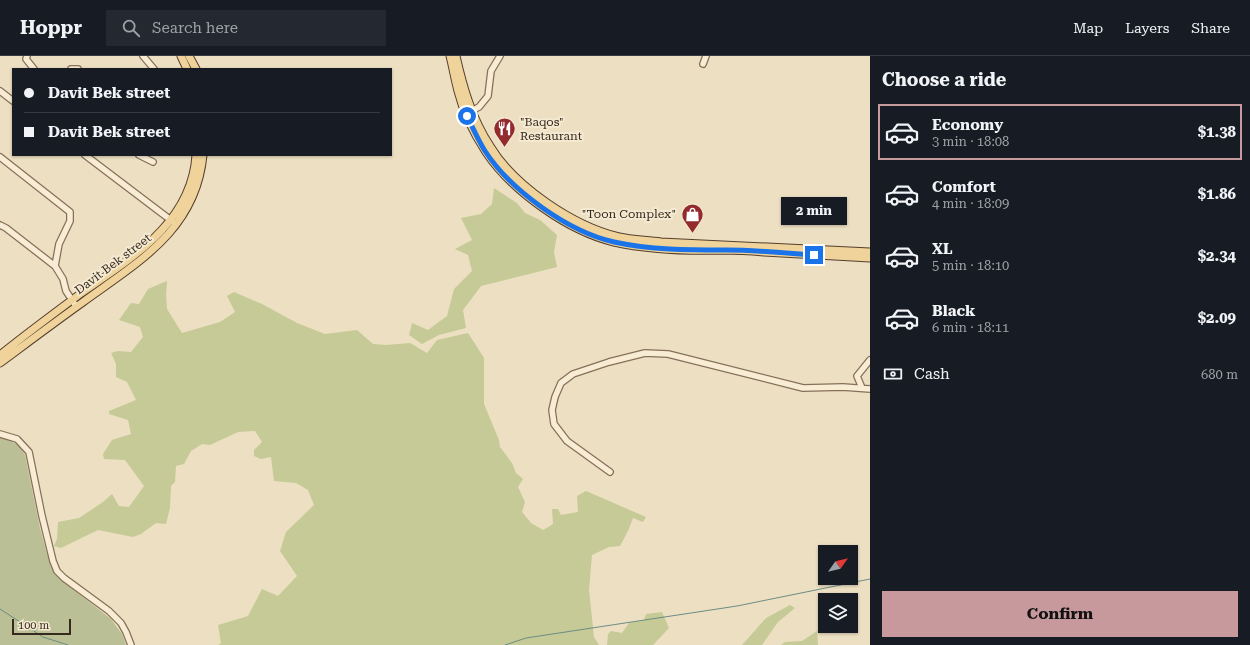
<!DOCTYPE html>
<html lang="en">
<head>
<meta charset="utf-8">
<style>
  body { margin:0; font-family:"Roboto Serif",serif; background:#242831; color:#f1f3f6; height:100vh; display:flex; flex-direction:column; font-size:15px; white-space:nowrap }
  * { box-sizing:border-box; margin:0 }
  p { font-size:13px; color:#9ea1a6 }
  .icon { flex:none; width:22px; height:22px; fill:none; stroke:currentColor; stroke-width:2; stroke-linecap:round; stroke-linejoin:round }
  .map { position:relative; flex:1; overflow:hidden }
  .panel { display:flex; flex-direction:column; background:#171b24; width:380px }
  .panel>* { flex:none }
  .hud { position:absolute; left:12px; top:12px; width:380px; height:88px; border-radius:0px; box-shadow:0 1px 3px #0004; display:grid; align-content:center; height:88px; padding:0 12px; background:#171b24 }
  .needle { width:26px; rotate:56deg }
  .fabs { position:absolute; left:818px; top:489px; display:grid; gap:8px }
  .fabs a { display:grid; place-items:center; width:40px; height:40px; border-radius:0px; background:#171b24; box-shadow:0 1px 3px #0004; font-size:20px }
  .scale { position:absolute; left:12px; bottom:10px; width:59px; box-sizing:border-box; padding-left:4px; border:2px solid #36291d; border-top:0; font-size:11px; line-height:14px; white-space:nowrap; color:#36291d; -webkit-text-stroke:3px #f4e9d1; paint-order:stroke }
  .end { position:absolute; width:18px; height:18px; margin:-9px; border:5px solid #1a73e8; background:#fff; box-shadow:0 0 0 2px #fff }
  .from { border-radius:50% }
  .bubble { position:absolute; height:28px; border-radius:0px; background:#171b24; box-shadow:0 1px 3px #0004; font-size:13px; font-weight:700; line-height:28px; text-align:center }
  .hud b { display:flex; align-items:center; gap:14px; height:38px; font-size:15px }
  .hud b+b { border-top:1px solid #363941 }
  .hud i { width:10px; height:10px; background:#f1f3f6 }
  ul { padding:0; list-style:none }
  li { display:flex; align-items:center; gap:12px; height:56px; margin:0 8px 6px; padding:0 4px; border:2px solid transparent; border-radius:0px }
  li div { flex:1 }
  li b { display:block; font-size:15px }
  li em { font-style:normal; font-weight:700 }
  li.current { border-color:#c7999c }
  li>.icon { width:36px; height:36px; stroke-width:1.5 }
  h2 { padding:0 12px; font-size:18px; line-height:48px }
  .pay { display:flex; align-items:center; gap:10px; height:44px; padding:0 12px; font-size:15px }
  .pay p { margin-inline-start:auto }
  .primary-button { display:flex; gap:8px; margin-top:auto; padding:8px 12px }
  .primary-button a { flex:1; height:46px; border-radius:0px; background:#c7999c; color:#111; font-size:16px; font-weight:700; line-height:46px; text-align:center }
  header { display:flex; align-items:center; gap:24px; box-sizing:border-box; height:56px; padding:0 20px; background:#171b24; border-bottom:1px solid #363941 }
  header strong { font-size:19px }
  nav { display:flex; gap:22px; margin-inline-start:auto; font-size:14px }
  .search { width:280px; height:36px; background:#242831; display:flex; align-items:center; gap:10px; box-sizing:border-box; padding:0 14px; border-radius:0px; color:#9ea1a6; font-size:15px }
  main { display:flex; flex:1; min-height:0 }
  .map>svg:first-child { display:block }
  .green { fill:#c5ca96 }
  .cemetery { fill:#bbbf95 }
  .lines { fill:none; stroke-linecap:round; stroke-linejoin:round }
  .stream { stroke:#6b8d84; stroke-width:1 }
  .minor-casing { stroke:#867059; stroke-width:8 }
  .major-casing { stroke:#543f2e; stroke-width:9 }
  .minor { stroke:#f8ecd5; stroke-width:5.5 }
  .major { stroke:#efd39a; stroke-width:7 }
  .route { stroke:#1a73e8; stroke-width:5 }
  .labels { text-anchor:middle; dominant-baseline:central; stroke-width:4; stroke-linejoin:round; paint-order:stroke }
  .poi-label { font-size:12px; fill:#36291d; stroke:#f4e9d1; text-anchor:start }
  .street-label { font-size:12px; fill:#36291d; stroke:#f4e9d1 }
</style>
</head>
<body>
<header>
<strong>Hoppr</strong>
<div class="search"><svg class="icon" aria-label="search" viewBox="0 0 24 24"><circle cx="10" cy="10" r="6"/><path d="M15 15l6 6"/></svg>Search here</div>
<nav><a>Map</a><a>Layers</a><a>Share</a></nav>
</header>
<main>
<div class="map">
<svg width="870" height="589" viewBox="0 0 870 589">
  <rect width="100%" height="100%" fill="#eddfc2"/>
  <path class="green" d="M494 132 517 147 525 157 540 164 557 179 554 196 557 211 481 230 463 254 466 272 439 279 422 288 409 279 412 267 428 274 447 260 454 233 472 215 468 199 455 193 472 184 461 162 481 158 492 148Z
    M167 225 166 239 167 253 182 277 220 266 235 256 227 240 234 236 262 248 297 267 325 278 357 274 373 288 386 289 410 287 427 297 437 284 468 277 484 302V348L499 384 500 391 512 407 516 417 523 423 518 431 525 446 522 456 531 467 543 474 553 468 552 453H558L561 459 578 456 577 440 586 435 646 461 643 466 633 462 628 475 620 490 609 491 592 499 589 534 594 581 599 589H218L221 587 218 569 248 560 262 533 278 540 297 520 280 495 286 476 314 449 308 434 296 427 274 425 271 401 261 403 254 400V394L262 386 255 375 238 376 210 389 202 388 191 395 184 408 176 410 175 426 171 430 170 452 166 468 156 467 141 478 133 481 98 474 61 492 54 490 57 483 58 466 79 462 103 446 112 438 119 450 129 451 144 430 125 404 104 403 103 398 112 384 131 378 128 364 109 358V355L136 344 127 326 116 321V308L111 297 118 295 131 296 143 281 140 271 119 264 131 247 139 248 148 233Z
    M790 549 795 552 778 566 762 589H742L766 562Z
    M662 556 669 572 653 589H607L608 578 611 575 622 577 629 567 644 564 646 558Z
    M817 575 818 589H781L785 586 802 585Z"/>
  <path class="cemetery" d="M0 382C14 385 18 387 25 399L40 472 47 498 53 512 61 524 111 563 122 578 126 589H0Z"/>
  <g class="lines">
    <path class="stream" d="M0 553 43 581 68 589
      M505 589 526 582 737 550 870 523"/>
    <defs>
      <path id="minor" d="M27 0 26 3 34 13
        M143 0 154 13
        M703 8 706 0
        M71 13H78
        M0 35 13 45
        M469 56 479 51 488 40 491 15 500 0
        M85 99 172 165
        M139 99 153 106
        M0 101 70 156V165L59 188 55 210
        M0 169 6 172 55 210 63 223 66 235 76 250
        M862 332 857 320 870 304
        M0 378 17 383 29 396 42 460 53 505 57 515 64 522 109 555 121 567 126 576 131 589
        M610 416 567 385 554 368 552 354 555 341 561 327 573 318 609 306 645 297 668 298 803 332 843 331 870 333"/>
      <path id="major" d="M181 0 187 13
        M189 0 196 13
        M450 0C453 12 455 24 458 35 463 55 475 79 486 96 512 135 568 175 614 186 650 194 688 195 725 194 738 194 752 195 764 196 800 198 835 200 870 202
        M456 0C463 31 472 63 490 90 514 130 573 170 619 181 632 184 647 184 661 186L870 196
        M0 299C26 278 53 258 80 238 130 203 192 167 196 99
        M0 307C27 287 55 266 83 246 138 206 196 174 203 99"/>
    </defs>
    <use href="#minor" class="minor-casing"/>
    <use href="#major" class="major-casing"/>
    <use href="#minor" class="minor"/>
    <use href="#major" class="major"/>
  </g>
  <g class="lines">
    <path class="route" d="M467 60C473 72 478 84 485 95 511 135 569 176 614 186 651 194 688 194 726 194 755 194 785 197 814 199"/>
  </g>
  <defs>
    <symbol id="restaurant-pin" viewBox="-11 -11 22 30"><path d="M0 17L-7.5 6A9.5 9.5 0 1 1 7.5 6Z" fill="#932b2e" stroke="#f4e9d1"/><path d="M-5-6h1v4h1v-4h1v4h1v-4h1v5L-1.5 .5V6h-2V.5L-5-1ZM5-6V6H3V1.5H1.5Q1.5-4 5-6Z" fill="#fff"/></symbol>
    <symbol id="shop-pin" viewBox="-11 -11 22 30"><path d="M0 17L-7.5 6A9.5 9.5 0 1 1 7.5 6Z" fill="#932b2e" stroke="#f4e9d1"/><path d="M-5-2.5h2.3a2.7 3.5 0 0 1 5.4 0H5L5.5 6h-11ZM-1.5-2.5h3a1.5 2.3 0 0 0-3 0Z" fill="#fff"/></symbol>
  </defs>
  <g fill-rule="evenodd">
    <use href="#restaurant-pin" x="492" y="60" width="25" height="34"/>
    <use href="#shop-pin" x="680" y="146" width="25" height="34"/>
  </g>
  <g class="labels">
    <g class="poi-label">
      <text x="520" y="66">"Baqos"<tspan x="520" dy="14">Restaurant</tspan></text>
      <text x="676" y="158" text-anchor="end">"Toon Complex"</text>
    </g>
    <g class="street-label">
      <text transform="translate(113 208) rotate(-37)">Davit Bek street</text>
    </g>
  </g>
</svg>
<div class="fabs">
<a><svg class="needle" viewBox="-14 -14 28 28"><path d="M0-13l5 13h-10z" fill="#e53935"/><path d="M0 13l5-13h-10z" fill="#9ea1a6"/></svg></a>
<a><svg class="icon" aria-label="layers" viewBox="0 0 24 24"><path d="M12 4l9 5-9 5-9-5zM3 14l9 5 9-5"/></svg></a>
</div>
<div class="scale">100 m</div>
<i class="end from" style="left:467px;top:60px"></i>
<i class="end" style="left:814px;top:199px"></i>
<div class="bubble" style="left:781px;top:141px;width:66px">2 min</div>
<div class="hud">
<b><i class="from"></i>Davit Bek street</b>
<b><i></i>Davit Bek street</b>
</div>
</div>
<section class="panel">
<h2>Choose a ride</h2>
<ul>
<li class="current"><svg class="icon" aria-label="car" viewBox="0 0 24 24"><path d="M5 17H2v-5l4-1 3-4h7l3 4 3 1v5h-3M9 17h6M6 11h13"/><circle cx="7" cy="17" r="2"/><circle cx="17" cy="17" r="2"/></svg><div><b>Economy</b><p>3 min · 18:08</p></div><em>$1.38</em></li>
<li><svg class="icon" aria-label="car" viewBox="0 0 24 24"><path d="M5 17H2v-5l4-1 3-4h7l3 4 3 1v5h-3M9 17h6M6 11h13"/><circle cx="7" cy="17" r="2"/><circle cx="17" cy="17" r="2"/></svg><div><b>Comfort</b><p>4 min · 18:09</p></div><em>$1.86</em></li>
<li><svg class="icon" aria-label="car" viewBox="0 0 24 24"><path d="M5 17H2v-5l4-1 3-4h7l3 4 3 1v5h-3M9 17h6M6 11h13"/><circle cx="7" cy="17" r="2"/><circle cx="17" cy="17" r="2"/></svg><div><b>XL</b><p>5 min · 18:10</p></div><em>$2.34</em></li>
<li><svg class="icon" aria-label="car" viewBox="0 0 24 24"><path d="M5 17H2v-5l4-1 3-4h7l3 4 3 1v5h-3M9 17h6M6 11h13"/><circle cx="7" cy="17" r="2"/><circle cx="17" cy="17" r="2"/></svg><div><b>Black</b><p>6 min · 18:11</p></div><em>$2.09</em></li>
</ul>
<div class="pay"><svg class="icon" aria-label="cash" viewBox="0 0 24 24"><path d="M3 7h18v10H3z"/><circle cx="12" cy="12" r="2"/></svg>Cash<p>680 m</p></div>
<div class="primary-button"><a>Confirm</a></div>
</section>
</main>
</body>
</html>
